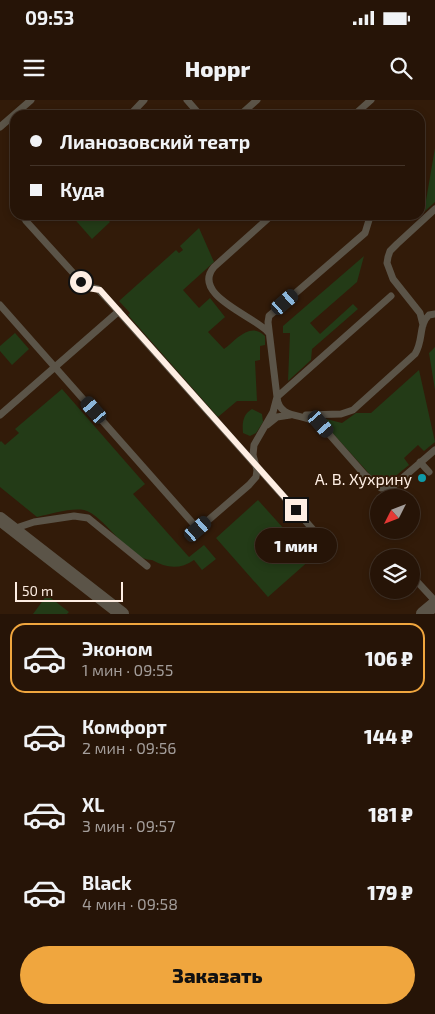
<!DOCTYPE html>
<html lang="ru">
<head>
<meta charset="utf-8">
<style>
  body { margin:0; font-family:"Exo 2",sans-serif; background:#322115; color:#f1f3f6; height:100vh; display:flex; flex-direction:column; font-size:19px; white-space:nowrap }
  * { box-sizing:border-box; margin:0 }
  p { font-size:16px; color:#a49e9b }
  .icon { flex:none; width:28px; height:28px; fill:none; stroke:currentColor; stroke-width:2; stroke-linecap:round; stroke-linejoin:round }
  .map { position:relative; height:514px; overflow:hidden }
  .details { display:flex; flex-direction:column; background:#261407; flex:1 }
  .details>* { flex:none }
  .banner { position:absolute; left:10px; top:10px; width:415px; height:110px; border-radius:15px; box-shadow:0 2px 8px #0003,0 0 0 1px #423328; display:grid; align-content:center; height:110px; padding:0 20px; background:#261407 }
  .needle { width:32px; rotate:228deg }
  .buttons { position:absolute; left:370px; top:389px; display:grid; gap:10px }
  .buttons a { display:grid; place-items:center; width:50px; height:50px; border-radius:50%; background:#261407; box-shadow:0 2px 8px #0003,0 0 0 1px #423328; font-size:25px }
  .scale { position:absolute; left:15px; bottom:12px; width:108px; box-sizing:border-box; padding-left:5px; border:2px solid #feeee3; border-top:0; font-size:14px; line-height:18px; white-space:nowrap; color:#feeee3; -webkit-text-stroke:4px #321b09; paint-order:stroke }
  .end { position:absolute; width:22px; height:22px; margin:-11px; border:6px solid #feeee3; background:#111; box-shadow:0 0 0 2px #111 }
  .from { border-radius:50% }
  .bubble { position:absolute; height:35px; border-radius:18px; background:#261407; box-shadow:0 2px 8px #0003,0 0 0 1px #423328; font-size:16px; font-weight:800; line-height:35px; text-align:center }
  .car { position:absolute; width:15px; height:30px; margin:-15px -8px; border-radius:6px; box-shadow:0 0 4px 1px #0007; background:linear-gradient(#222 24%,#8ab4d8 0 40%,#222 0 76%,#8ab4d8 0 86%,#222 0) }
  .banner b { display:flex; align-items:center; gap:18px; height:48px; font-size:19px }
  .banner b+b { border-top:1px solid #423328 }
  .banner i { width:12px; height:12px; background:#f1f3f6 }
  ul { padding:9px 0 0; list-style:none }
  li { display:flex; align-items:center; gap:15px; height:70px; margin:0 10px 8px; padding:0 10px; border:2px solid transparent; border-radius:15px }
  li div { flex:1 }
  li b { display:block; font-size:19px }
  li em { font-style:normal; font-weight:800 }
  li.selected { border-color:#f0a63e }
  li>.icon { width:45px; height:45px; stroke-width:1.5 }
  .cta { display:flex; gap:10px; margin-top:auto; padding:10px 20px }
  .cta a { flex:1; height:58px; border-radius:30px; background:#f0a63e; color:#111; font-size:20px; font-weight:800; line-height:58px; text-align:center }
  .status { display:flex; justify-content:space-between; align-items:center; height:35px; padding:0 25px; background:#261407; direction:ltr }
  .status svg { height:14px; fill:currentColor }
  header { display:flex; justify-content:space-between; align-items:center; height:65px; padding:0 20px; background:#261407; font-size:22px; font-weight:800 }
  .map>svg:first-child { display:block }
  .green { fill:#233b17 }
  .lines { fill:none; stroke-linecap:round; stroke-linejoin:round }
  .lane { stroke:#5b5448; stroke-width:7 }
  .street { stroke:#5b5448; stroke-width:14 }
  .route { stroke:#feeee3; stroke-width:6 }
  .culture-dot { fill:#0f9aa8; stroke:#321b09; stroke-width:2 }
  .labels { text-anchor:middle; dominant-baseline:central; stroke-width:4; stroke-linejoin:round; paint-order:stroke }
  .poi-label { font-size:16px; fill:#feeee3; stroke:#321b09; text-anchor:end }
</style>
</head>
<body>
<div class="status"><b>09:53</b><svg viewBox="0 0 49 12"><path d="M0 12V9h3v3zM5 12V6h3v6zM10 12V3h3v9zM15 12V0h3v12zM26 1h20v11H26zM47 4h2v5h-2z"/></svg></div>
<header><svg class="icon" aria-label="menu" viewBox="0 0 24 24"><path d="M4 6h16M4 12h16M4 18h16"/></svg>Hoppr<svg class="icon" aria-label="search" viewBox="0 0 24 24"><circle cx="10" cy="10" r="6"/><path d="M15 15l6 6"/></svg></header>
<div class="map">
<svg width="435" height="514" viewBox="0 0 435 514">
  <rect width="100%" height="100%" fill="#321b09"/>
  <path class="green" d="M420 44 426 45 423 81H420Z
    M435 48V102L424 112Z
    M71 115H104L110 122 92 139Z
    M199 128 214 162 183 190 199 208 210 198 225 217 208 232 224 249C236 240 250 221 265 236V245L260 246V260L255 261 257 301H237L218 317 128 215 130 213 119 201 176 150 179 153 183 150 180 146Z
    M364 156 357 182 310 223 320 234 353 204 358 209 312 249 311 260 288 281 290 233H283V226Z
    M15 233 29 249 12 265 0 251V246Z
    M435 247V290L429 253Z
    M419 270 435 342 424 351 418 345 404 358 409 365 387 383H379L374 379 318 317 342 323 356 313H371Z
    M62 289 145 384 133 394 189 457 204 445 216 459 202 470 194 460C180 470 166 468 152 460 130 461 103 414 84 410 69 408 51 414 37 417L0 387V342L1 341 5 345 19 333 15 329Z
    M252 309 262 314 263 322 256 333 250 336 243 333C242 323 243 314 252 309Z
    M258 400 311 459 268 497 216 438Z
    M47 495 69 512 67 514H33Z"/>
  <g class="lines">
    <path class="lane" d="M187 0 200 15
      M130 15 144 0
      M240 15 257 0
      M354 15 371 0
      M0 27 31 0
      M23 115 26 121 85 186 98 189 111 203 326 444
      M391 196 277 297C279 321 306 312 321 325L365 375 381 388H391L435 350
      M0 205 198 429 249 385 256 377 257 370 253 355 254 345 273 312 277 297 268 222 269 216 365 133 369 120 367 115
      M423 225 420 213 393 179 387 163 388 157 390 151 397 144 435 109
      M268 232C256 217 190 195 214 167L272 115
      M0 315 119 211
      M306 315 341 314 353 310 415 254C424 240 418 225 429 215L435 214
      M267 325 277 317 290 315
      M420 362 429 372
      M13 429 34 422 74 416 88 418 147 466
      M391 453 396 458
      M411 475 435 501"/>
    <path class="street" d="M0 419 122 514
      M423 514 435 504"/>
  </g>
  <g class="lines">
    <path class="route" d="M81 182 88 188 100 190 296 410"/>
  </g>
  <circle class="culture-dot" cx="422" cy="378" r="5"/>
  <g class="labels">
    <g class="poi-label">
      <text x="412" y="378">А. В. Хухрину</text>
    </g>
  </g>
</svg>
<div class="buttons">
<a><svg class="needle" viewBox="-14 -14 28 28"><path d="M0-13l5 13h-10z" fill="#e53935"/><path d="M0 13l5-13h-10z" fill="#a49e9b"/></svg></a>
<a><svg class="icon" aria-label="layers" viewBox="0 0 24 24"><path d="M12 4l9 5-9 5-9-5zM3 14l9 5 9-5"/></svg></a>
</div>
<div class="scale">50 m</div>
<i class="end from" style="left:81px;top:182px"></i>
<i class="end" style="left:296px;top:410px"></i>
<div class="bubble" style="left:255px;top:428px;width:82px">1 мин</div>
<i class="car" style="left:285px;top:202px;rotate:49deg"></i>
<i class="car" style="left:94px;top:310px;rotate:319deg"></i>
<i class="car" style="left:321px;top:324px;rotate:139deg"></i>
<i class="car" style="left:198px;top:429px;rotate:49deg"></i>
<div class="banner">
<b><i class="from"></i>Лианозовский театр</b>
<b><i></i>Куда</b>
</div>
</div>
<section class="details">
<ul>
<li class="selected"><svg class="icon" aria-label="car" viewBox="0 0 24 24"><path d="M5 17H2v-5l4-1 3-4h7l3 4 3 1v5h-3M9 17h6M6 11h13"/><circle cx="7" cy="17" r="2"/><circle cx="17" cy="17" r="2"/></svg><div><b>Эконом</b><p>1 мин · 09:55</p></div><em>106 ₽</em></li>
<li><svg class="icon" aria-label="car" viewBox="0 0 24 24"><path d="M5 17H2v-5l4-1 3-4h7l3 4 3 1v5h-3M9 17h6M6 11h13"/><circle cx="7" cy="17" r="2"/><circle cx="17" cy="17" r="2"/></svg><div><b>Комфорт</b><p>2 мин · 09:56</p></div><em>144 ₽</em></li>
<li><svg class="icon" aria-label="car" viewBox="0 0 24 24"><path d="M5 17H2v-5l4-1 3-4h7l3 4 3 1v5h-3M9 17h6M6 11h13"/><circle cx="7" cy="17" r="2"/><circle cx="17" cy="17" r="2"/></svg><div><b>XL</b><p>3 мин · 09:57</p></div><em>181 ₽</em></li>
<li><svg class="icon" aria-label="car" viewBox="0 0 24 24"><path d="M5 17H2v-5l4-1 3-4h7l3 4 3 1v5h-3M9 17h6M6 11h13"/><circle cx="7" cy="17" r="2"/><circle cx="17" cy="17" r="2"/></svg><div><b>Black</b><p>4 мин · 09:58</p></div><em>179 ₽</em></li>
</ul>
<div class="cta"><a>Заказать</a></div>
</section>
</body>
</html>
